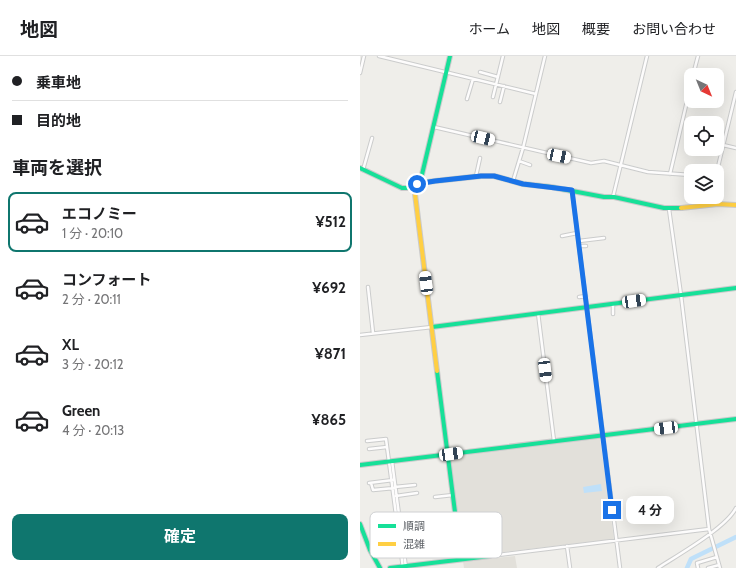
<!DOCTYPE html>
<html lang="ja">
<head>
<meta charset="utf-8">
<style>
  body { margin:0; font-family:Cabin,"Noto Sans JP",sans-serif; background:#f6f6f6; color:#202124; height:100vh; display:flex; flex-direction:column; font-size:15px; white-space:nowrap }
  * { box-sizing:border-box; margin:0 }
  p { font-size:13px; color:#757577 }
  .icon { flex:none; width:22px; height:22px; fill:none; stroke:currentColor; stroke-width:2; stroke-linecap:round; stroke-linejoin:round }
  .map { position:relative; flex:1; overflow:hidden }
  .details { display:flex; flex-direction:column; background:#fff; width:360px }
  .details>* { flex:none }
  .hud { display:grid; align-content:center; height:88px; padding:0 12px; background:#fff }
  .needle { width:26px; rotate:137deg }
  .buttons { position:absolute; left:324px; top:12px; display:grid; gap:8px }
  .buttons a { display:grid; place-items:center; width:40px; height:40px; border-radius:8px; background:#fff; box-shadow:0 4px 16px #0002; font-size:20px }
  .end { position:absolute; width:18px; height:18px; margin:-9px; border:5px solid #1a73e8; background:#fff; box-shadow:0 0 0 2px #fff }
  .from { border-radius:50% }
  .bubble { position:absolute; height:28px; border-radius:8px; background:#fff; box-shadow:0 4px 16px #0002; font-size:13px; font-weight:700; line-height:28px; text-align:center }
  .car { position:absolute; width:12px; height:24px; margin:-12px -6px; border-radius:5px; box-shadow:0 0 3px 1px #0007; background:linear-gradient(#fff 24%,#345 0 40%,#fff 0 76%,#345 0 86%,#fff 0) }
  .hud b { display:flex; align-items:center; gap:14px; height:38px; font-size:15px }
  .hud b+b { border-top:1px solid #e0e0e0 }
  .hud i { width:10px; height:10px; background:#202124 }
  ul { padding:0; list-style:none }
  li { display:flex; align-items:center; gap:12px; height:60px; margin:0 8px 6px; padding:0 4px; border:2px solid transparent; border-radius:8px }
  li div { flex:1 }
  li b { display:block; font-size:15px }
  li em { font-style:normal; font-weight:700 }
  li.active { border-color:#0f766e }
  li>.icon { width:36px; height:36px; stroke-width:1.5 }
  h2 { padding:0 12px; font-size:18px; line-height:48px }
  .primary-button { display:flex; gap:8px; margin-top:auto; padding:8px 12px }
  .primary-button a { flex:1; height:46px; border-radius:8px; background:#0f766e; color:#fff; font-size:16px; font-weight:700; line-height:46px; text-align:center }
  header { display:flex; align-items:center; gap:24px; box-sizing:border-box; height:56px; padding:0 20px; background:#fff; border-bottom:1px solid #e0e0e0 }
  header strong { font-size:19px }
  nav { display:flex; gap:22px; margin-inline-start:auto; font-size:14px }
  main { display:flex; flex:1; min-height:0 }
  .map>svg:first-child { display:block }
  .education { fill:#e2e0da }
  .water { fill:#bfe0f9 }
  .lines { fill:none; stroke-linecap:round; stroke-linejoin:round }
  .river { stroke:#bfe0f9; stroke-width:4.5 }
  .street-casing { stroke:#cbcccc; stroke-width:4.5 }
  .fast-casing { stroke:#cacacb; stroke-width:6 }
  .slow-casing { stroke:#cacacb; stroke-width:6 }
  .street { stroke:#fdfcfc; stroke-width:2.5 }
  .fast { stroke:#16e098; stroke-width:4 }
  .slow { stroke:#ffcf43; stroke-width:4 }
  .route { stroke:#1a73e8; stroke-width:5 }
  .key { fill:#fff; stroke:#cfd0d2; stroke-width:1 }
  .key-label { font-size:11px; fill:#5f6368 }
</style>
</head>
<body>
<header>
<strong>地図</strong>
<nav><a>ホーム</a><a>地図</a><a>概要</a><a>お問い合わせ</a></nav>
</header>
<main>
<section class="details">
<div class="hud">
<b><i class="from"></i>乗車地</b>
<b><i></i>目的地</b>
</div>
<h2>車両を選択</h2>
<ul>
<li class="active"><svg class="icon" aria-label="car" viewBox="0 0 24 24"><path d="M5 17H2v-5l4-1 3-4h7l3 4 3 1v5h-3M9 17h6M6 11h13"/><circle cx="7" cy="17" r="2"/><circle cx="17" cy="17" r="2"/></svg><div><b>エコノミー</b><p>1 分 · 20:10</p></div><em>¥512</em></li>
<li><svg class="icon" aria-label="car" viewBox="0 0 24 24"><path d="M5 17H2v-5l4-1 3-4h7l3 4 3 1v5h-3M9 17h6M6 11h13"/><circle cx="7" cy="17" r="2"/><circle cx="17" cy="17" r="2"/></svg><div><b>コンフォート</b><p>2 分 · 20:11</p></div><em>¥692</em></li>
<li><svg class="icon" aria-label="car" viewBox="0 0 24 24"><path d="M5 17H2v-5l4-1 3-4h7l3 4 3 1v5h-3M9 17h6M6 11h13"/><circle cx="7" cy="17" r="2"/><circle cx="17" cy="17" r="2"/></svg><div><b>XL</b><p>3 分 · 20:12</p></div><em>¥871</em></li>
<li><svg class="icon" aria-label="car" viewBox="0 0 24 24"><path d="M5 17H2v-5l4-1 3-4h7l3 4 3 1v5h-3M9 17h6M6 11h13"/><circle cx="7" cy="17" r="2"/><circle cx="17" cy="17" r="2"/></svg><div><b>Green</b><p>4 分 · 20:13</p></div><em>¥865</em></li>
</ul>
<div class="primary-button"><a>確定</a></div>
</section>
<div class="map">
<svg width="376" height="512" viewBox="0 0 376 512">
  <rect width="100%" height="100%" fill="#efeeea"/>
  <path class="education" d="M240 382 254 483 102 501 98 479 90 400Z
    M155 500 157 512H104L103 505Z"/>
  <path class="water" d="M241 428 242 435 224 437 223 431Z"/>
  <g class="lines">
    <path class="river" d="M327 512 331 503 337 500 376 481"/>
    <defs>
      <path id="street" d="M19 0 176 38
        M120 16 138 21
        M0 17 4 0
        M333 19 338 0
        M133 41 143 0
        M107 43 113 23
        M140 46 144 30
        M74 71 231 107 244 105 288 116 331 119
        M363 89 376 92
        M159 105 170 109
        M3 114 12 82
        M357 115 376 36
        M310 118 331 28
        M116 120 120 102
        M153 125 163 92 185 0
        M212 135 260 512
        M253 141 287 0
        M349 148 351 141
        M309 153 321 239 349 473 360 512
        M202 180 217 177
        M219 185 244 182
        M219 190H226
        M8 231 13 277
        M219 241 226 240
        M253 248V258
        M178 257 194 385
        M0 279 72 271
        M7 385 26 383 43 512
        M9 393 27 391
        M32 405 46 512
        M9 427 33 424
        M11 427 13 434 34 432
        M35 431 55 429
        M36 440 57 437
        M75 441 93 439
        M39 464 61 461
        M74 468 96 465
        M26 480 38 479
        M77 481 98 479
        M41 485 64 482
        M207 490 210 512
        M130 500 349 473
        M298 512C318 499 366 472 376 452
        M338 512 337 507 357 501
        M348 512 359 509"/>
      <path id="fast" d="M0 112 42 132H47L60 127 75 125 121 120H134L163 128 191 131 244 141H254L304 152H321
        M60 127 90 0
        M72 271 376 232
        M77 315 101 503
        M0 409 376 363
        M0 468 10 494 20 512
        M30 512 130 500"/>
      <path id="slow" d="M54 130 77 315
        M321 152 358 148 376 149"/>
    </defs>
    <use href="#street" class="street-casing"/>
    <use href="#fast" class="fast-casing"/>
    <use href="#slow" class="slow-casing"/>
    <use href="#street" class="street"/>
    <use href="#fast" class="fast"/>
    <use href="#slow" class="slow"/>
  </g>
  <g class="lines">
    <path class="route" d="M57 128 75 125 121 120H134L163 128 212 134 252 454"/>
  </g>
  <rect x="10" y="456" width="132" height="46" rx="6" class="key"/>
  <rect x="18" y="468" width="18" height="4" fill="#16e098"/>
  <rect x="18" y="486" width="18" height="4" fill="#ffcf43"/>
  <g class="key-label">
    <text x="43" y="474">順調</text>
    <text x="43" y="492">混雑</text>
  </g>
</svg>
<div class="buttons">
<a><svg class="needle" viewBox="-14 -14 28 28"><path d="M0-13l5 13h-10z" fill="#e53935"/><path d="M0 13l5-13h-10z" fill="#757577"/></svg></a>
<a><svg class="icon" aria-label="locate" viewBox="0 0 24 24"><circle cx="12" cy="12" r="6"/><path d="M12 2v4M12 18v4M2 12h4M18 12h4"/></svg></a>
<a><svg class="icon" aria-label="layers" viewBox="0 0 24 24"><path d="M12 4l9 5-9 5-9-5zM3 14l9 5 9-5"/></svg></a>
</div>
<i class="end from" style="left:57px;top:128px"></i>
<i class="end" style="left:252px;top:454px"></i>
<div class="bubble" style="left:266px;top:440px;width:48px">4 分</div>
<i class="car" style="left:123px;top:82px;rotate:103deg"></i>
<i class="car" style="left:199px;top:100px;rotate:102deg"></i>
<i class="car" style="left:66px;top:227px;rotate:353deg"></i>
<i class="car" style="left:274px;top:245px;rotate:82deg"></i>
<i class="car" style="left:185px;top:314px;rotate:173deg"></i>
<i class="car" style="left:306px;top:372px;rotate:263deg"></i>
<i class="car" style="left:91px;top:398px;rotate:82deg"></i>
</div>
</main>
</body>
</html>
